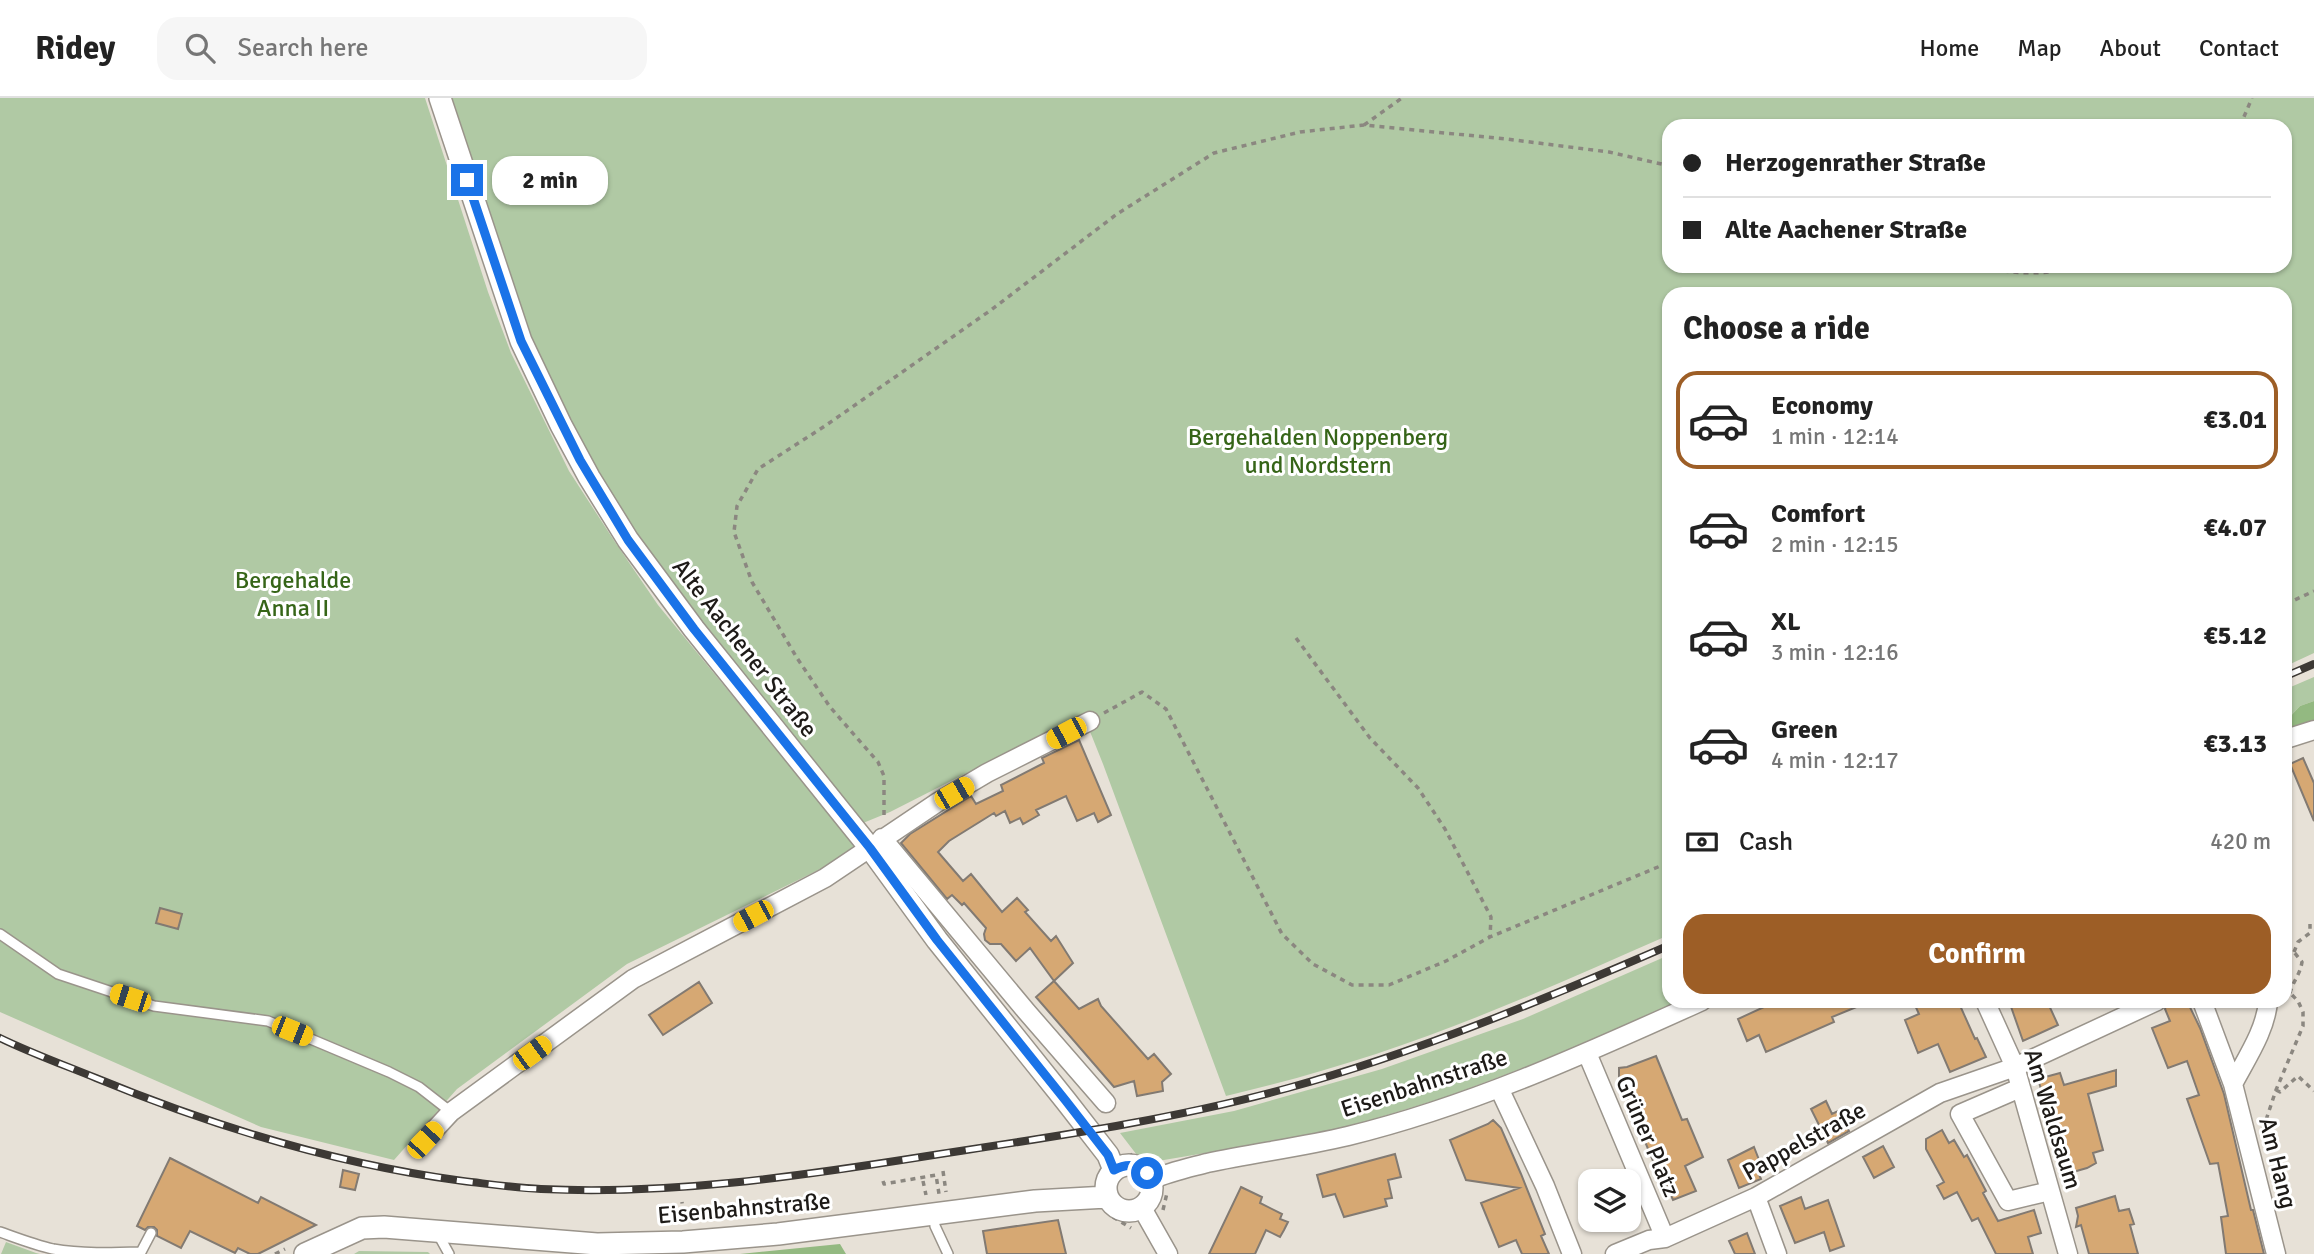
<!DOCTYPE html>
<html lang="en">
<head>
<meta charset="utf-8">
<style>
  body { margin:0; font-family:Signika,sans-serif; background:#f6f6f6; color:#222; height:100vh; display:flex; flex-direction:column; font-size:26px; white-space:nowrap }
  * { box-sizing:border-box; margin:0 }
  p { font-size:23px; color:#767676 }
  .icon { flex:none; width:38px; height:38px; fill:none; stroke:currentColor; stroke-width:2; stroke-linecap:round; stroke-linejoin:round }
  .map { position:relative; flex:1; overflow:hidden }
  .panel { position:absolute; left:1662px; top:189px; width:630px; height:721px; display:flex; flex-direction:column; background:#fff; border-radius:21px; box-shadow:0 2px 5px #0004 }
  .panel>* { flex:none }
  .top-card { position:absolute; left:1662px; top:21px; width:630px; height:154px; border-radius:21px; box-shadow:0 2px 5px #0004; display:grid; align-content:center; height:154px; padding:0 21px; background:#fff }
  .fabs { position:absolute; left:1578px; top:1071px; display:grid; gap:14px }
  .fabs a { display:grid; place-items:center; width:63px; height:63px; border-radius:14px; background:#fff; box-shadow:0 2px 5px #0004; font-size:35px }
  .end { position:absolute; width:32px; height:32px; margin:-16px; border:9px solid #1a73e8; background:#fff; box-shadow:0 0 0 4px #fff }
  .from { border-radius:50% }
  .bubble { position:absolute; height:49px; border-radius:21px; background:#fff; box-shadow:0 2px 5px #0004; font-size:23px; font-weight:700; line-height:49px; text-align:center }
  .car { position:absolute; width:21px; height:42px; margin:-21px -10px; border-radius:9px; box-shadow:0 0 5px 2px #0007; background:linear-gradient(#f5c518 24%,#345 0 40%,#f5c518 0 76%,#345 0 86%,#f5c518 0) }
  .top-card b { display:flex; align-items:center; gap:24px; height:66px; font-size:26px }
  .top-card b+b { border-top:2px solid #e0e0e0 }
  .top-card i { width:18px; height:18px; background:#222 }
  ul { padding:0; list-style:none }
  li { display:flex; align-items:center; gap:21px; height:98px; margin:0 14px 10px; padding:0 7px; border:4px solid transparent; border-radius:21px }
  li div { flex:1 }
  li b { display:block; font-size:26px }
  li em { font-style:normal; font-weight:700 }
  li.selected { border-color:#9d5e26 }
  li>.icon { width:63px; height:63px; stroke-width:1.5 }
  h2 { padding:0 21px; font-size:32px; line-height:84px }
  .pay { display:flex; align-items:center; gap:18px; height:77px; padding:0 21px; font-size:26px }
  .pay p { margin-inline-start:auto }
  .action { display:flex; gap:14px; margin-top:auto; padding:14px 21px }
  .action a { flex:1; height:80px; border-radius:21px; background:#9d5e26; color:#fff; font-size:28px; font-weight:700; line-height:80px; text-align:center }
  header { display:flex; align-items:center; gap:42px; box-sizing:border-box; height:98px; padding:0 35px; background:#fff; border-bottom:2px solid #e0e0e0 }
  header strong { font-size:33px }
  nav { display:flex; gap:38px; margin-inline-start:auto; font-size:24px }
  .search { width:490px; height:63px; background:#f6f6f6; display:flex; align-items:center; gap:18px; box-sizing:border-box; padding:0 24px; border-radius:21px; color:#767676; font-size:26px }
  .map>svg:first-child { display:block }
  .green { fill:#b0c9a4; fill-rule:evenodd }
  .forest { fill:#93b981 }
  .building { fill:#d6a873; stroke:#827a72; stroke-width:2 }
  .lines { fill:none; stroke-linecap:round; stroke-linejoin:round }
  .service-casing { stroke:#9a948b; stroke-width:12 }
  .minor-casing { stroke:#9a948b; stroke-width:21 }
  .tertiary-casing { stroke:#9a948b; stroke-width:24 }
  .path { stroke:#8b8780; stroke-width:3.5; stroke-dasharray:5 5; stroke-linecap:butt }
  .service { stroke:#fff; stroke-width:9 }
  .minor { stroke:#fff; stroke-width:18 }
  .tertiary { stroke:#fff; stroke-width:21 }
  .rail-casing { stroke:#3d3935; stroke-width:8 }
  .rail { stroke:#fff; stroke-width:5; stroke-dasharray:16; stroke-linecap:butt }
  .route { stroke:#1a73e8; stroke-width:9 }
  .labels { text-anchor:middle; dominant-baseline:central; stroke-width:6; stroke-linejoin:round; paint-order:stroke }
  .park-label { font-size:24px; fill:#366518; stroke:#fff }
  .street-label { font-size:24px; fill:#1d1a17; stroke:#fff }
</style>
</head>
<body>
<header>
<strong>Ridey</strong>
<div class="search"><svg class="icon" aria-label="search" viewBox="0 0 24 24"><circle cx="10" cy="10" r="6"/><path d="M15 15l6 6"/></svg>Search here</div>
<nav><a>Home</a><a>Map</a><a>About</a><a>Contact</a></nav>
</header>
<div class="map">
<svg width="2314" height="1156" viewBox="0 0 2314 1156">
  <rect width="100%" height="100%" fill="#e7e1d7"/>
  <path class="green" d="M0 0H425L488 194 511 255 569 373 615 444 658 507 859 752 627 866 457 991 394 1062 261 1029 0 914Z
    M448 0H2314V555L2286 568V196H1670L1669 837C1573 879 1476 923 1376 956 1327 972 1277 986 1226 998L1103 666 1083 616 890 714 863 725 745 584 582 371 508 184ZM1670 28H2286V168H1670Z
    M2314 579V603L2300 608 2286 623V591Z
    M1669 857 1670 903H1678L1585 947 1446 999 1368 1023 1312 1037 1158 1063 1140 1061 1120 1035 1234 1013 1382 971 1523 921Z
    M6 1144 36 1155 40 1156H1Z
    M359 1153 428 1154 430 1156H354Z"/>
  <path class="forest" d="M2314 603V623L2286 630V623L2300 608Z
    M840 1146 846 1156H740Z"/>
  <path class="building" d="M1079 642 1111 717 1098 724 1094 715 1077 723 1066 698 1036 712 1039 717 1023 726 1020 720 1010 725 1005 713 996 718 994 715 949 743 938 754 963 783 971 776 1002 814 1017 800 1028 812 1025 814 1051 843 1056 838 1073 865 1054 883 1030 850 1016 863 1001 846H990L985 842 984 836 986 830 964 805 962 807 952 797 947 801 901 745 910 736 971 698 976 706 1003 693 1001 687 1044 665 1042 660Z
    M2303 660 2314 685V723L2290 666Z
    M160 810 182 816 178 831 156 825Z
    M1054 883 1079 911 1098 901 1101 908 1148 961 1154 956 1171 976 1162 984 1163 993 1137 998 1134 983 1114 989 1036 899Z
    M699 884 712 905 663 937 649 917Z
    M1777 903H1871L1832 919 1834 924 1766 954 1759 937 1747 943 1738 921Z
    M1913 903H1958L1975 941 1977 940 1986 959 1950 974 1938 946 1918 955 1905 922 1919 916Z
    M2009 903H2047L2058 927 2023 943Z
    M2168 903H2187L2200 930 2224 996 2251 1112H2253L2264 1156H2226L2221 1119 2228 1118 2218 1065 2210 1066 2187 1001 2199 997 2187 963 2168 970 2152 930 2170 923 2165 911Z
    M1656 958 1682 1022 1687 1021 1703 1059 1685 1068 1696 1093 1673 1102 1666 1086 1663 1087 1619 981V970L1627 969Z
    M2116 972V988L2088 996 2103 1052 2093 1055 2096 1065 2087 1070 2066 1076 2038 981 2060 975 2064 987Z
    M1826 1003 1832 1016 1838 1013 1849 1033 1828 1045 1811 1011Z
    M1493 1022 1501 1030 1521 1076 1545 1136 1541 1138 1549 1156H1522L1516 1142 1499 1149 1481 1105 1519 1090 1466 1082 1450 1042 1488 1026Z
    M1942 1032 1949 1045 1954 1042 1964 1059 1967 1057 1986 1093 1983 1095 1998 1123 2034 1112 2041 1135 2028 1139 2033 1156H1996L1978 1120 1972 1123 1957 1094 1944 1101 1937 1088 1944 1084 1926 1051V1041Z
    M1883 1048 1894 1069 1874 1080 1863 1059Z
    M1754 1049 1761 1067 1756 1069 1761 1081 1739 1090 1728 1062Z
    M1395 1056 1401 1079 1388 1082 1392 1100 1385 1101 1387 1108 1344 1119 1335 1096 1323 1099 1317 1077Z
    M170 1060 258 1105 261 1099 316 1127 258 1156H250L238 1150 235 1155 190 1133 181 1150 157 1138V1132L154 1129H148L145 1132 137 1128Z
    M343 1072 359 1076 355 1092 340 1089Z
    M1241 1089 1262 1099 1260 1105 1282 1116 1280 1121 1288 1124 1284 1132 1280 1139 1266 1132 1255 1156H1209Z
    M2115 1098 2119 1113 2129 1111 2134 1126 2130 1127 2138 1156H2089L2081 1127 2076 1129 2078 1118 2076 1110Z
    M1801 1099 1805 1111 1828 1102 1844 1148 1830 1153 1824 1134 1795 1145 1780 1108Z
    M1058 1122 1066 1156H987L983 1133Z
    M1747 1135 1755 1156H1735L1729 1143Z"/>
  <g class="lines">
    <defs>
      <path id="service" d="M0 836 58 876 154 908 268 923 389 974 419 989 451 1014
        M934 1118 935 1128 948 1156
        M0 1134C17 1140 35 1147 53 1151 81 1156 112 1155 141 1154L151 1135
        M438 1136 449 1156"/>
      <path id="minor" d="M2286 641 2314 632
        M882 740 1026 913 1106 1005
        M1985 903 2015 969 2068 1156
        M2202 903 2233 986 2276 1156
        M1587 955 1665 1140
        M2233 986C2246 961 2266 932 2268 903
        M1499 990 1545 1088 1572 1156
        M2020 990 1960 1016 2008 1103 2050 1093
        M425 1042 451 1014 633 881 825 780 938 704 987 675 1090 623
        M1151 1082C1169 1074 1188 1070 1207 1065 1254 1055 1302 1049 1348 1038 1471 1008 1587 955 1702 903
        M1756 1099 1777 1156
        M1142 1110 1168 1156
        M1615 1156 1649 1142 1665 1140 1756 1099 1940 995 2015 969 2157 903"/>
      <path id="tertiary" d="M440 0 521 243 561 327 589 379 628 442 694 531 870 750 937 842 1066 1003 1108 1057 1114 1072
        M1106 1090a23 23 0 1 1 46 0a23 23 0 1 1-46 0Z
        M305 1156 362 1130 384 1129 597 1146 683 1144 778 1136 1035 1103 1107 1099"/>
    </defs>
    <use href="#service" class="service-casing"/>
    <use href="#minor" class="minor-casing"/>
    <use href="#tertiary" class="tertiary-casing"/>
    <path class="path" d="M1364 27 1402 0
      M2240 28 2252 0
      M1974 168C2006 175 2045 179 2076 168
      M2286 506 2314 493
      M1296 540 1370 640 1418 690 1445 731 1491 819 1490 839
      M1104 615 1142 594 1166 611 1282 836 1313 866 1352 887H1389L1446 863 1490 839 1670 764
      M884 717V678L878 664 830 609 797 560 752 484 734 434 737 408 758 371 825 328 991 212 1117 116 1214 55 1300 34 1364 27 1506 41 1609 54 1670 68
      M2286 851 2294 854 2302 864C2300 877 2293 883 2290 895
      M2294 854 2298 844 2310 835V826
      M2276 992 2280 994 2298 978 2314 993
      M2263 1031 2276 992 2303 928V914L2298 903 2290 895H2286
      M1130 1056 1137 1062 1144 1064
      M943 1073 946 1094
      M883 1083 884 1086 936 1077 939 1096
      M923 1083 926 1097
      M1163 1112 1167 1095
      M1113 1119 1131 1130
      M680 1125 683 1115 682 1104
      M275 1156 285 1151"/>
    <use href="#service" class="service"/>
    <use href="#minor" class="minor"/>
    <use href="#tertiary" class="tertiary"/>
    <defs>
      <path id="rail" d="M2286 578 2314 566
        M0 940C31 955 64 967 96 980 215 1029 336 1066 463 1083 489 1086 515 1090 541 1091 669 1097 794 1079 921 1059 1044 1040 1168 1023 1288 990 1419 954 1545 901 1670 847"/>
    </defs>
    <use href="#rail" class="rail-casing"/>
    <use href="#rail" class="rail"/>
  </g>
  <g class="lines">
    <path class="route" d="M467 82 521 243 580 362 628 442 694 531 870 750 937 842 1066 1003 1108 1057 1114 1072C1127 1065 1137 1066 1147 1075"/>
  </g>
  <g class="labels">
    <g class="park-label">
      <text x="1318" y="339">Bergehalden Noppenberg<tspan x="1318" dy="28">und Nordstern</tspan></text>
      <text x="293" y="482">Bergehalde<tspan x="293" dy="28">Anna II</tspan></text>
    </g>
    <g class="street-label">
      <text transform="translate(745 550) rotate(52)">Alte Aachener Straße</text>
      <text transform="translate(1424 985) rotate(-18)">Eisenbahnstraße</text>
      <text transform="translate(2053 1021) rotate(73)">Am Waldsaum</text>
      <text transform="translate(1648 1038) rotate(67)">Grüner Platz</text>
      <text transform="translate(1804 1043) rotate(-29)">Pappelstraße</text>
      <text transform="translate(2278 1065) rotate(76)">Am Hang</text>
      <text transform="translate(744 1110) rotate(-5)">Eisenbahnstraße</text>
    </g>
  </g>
</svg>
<div class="fabs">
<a><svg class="icon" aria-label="layers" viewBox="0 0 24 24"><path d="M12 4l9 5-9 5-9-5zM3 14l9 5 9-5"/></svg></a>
</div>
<i class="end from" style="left:1147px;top:1075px"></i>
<i class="end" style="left:467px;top:82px"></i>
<div class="bubble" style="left:492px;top:58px;width:116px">2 min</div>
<i class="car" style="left:1066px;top:635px;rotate:242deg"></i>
<i class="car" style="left:954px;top:695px;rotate:60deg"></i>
<i class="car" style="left:753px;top:818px;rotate:242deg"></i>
<i class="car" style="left:130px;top:900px;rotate:288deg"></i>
<i class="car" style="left:292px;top:933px;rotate:112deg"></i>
<i class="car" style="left:532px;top:955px;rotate:54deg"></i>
<i class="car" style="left:425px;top:1042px;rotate:43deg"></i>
<div class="top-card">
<b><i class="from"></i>Herzogenrather Straße</b>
<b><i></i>Alte Aachener Straße</b>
</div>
<section class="panel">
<h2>Choose a ride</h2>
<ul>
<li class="selected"><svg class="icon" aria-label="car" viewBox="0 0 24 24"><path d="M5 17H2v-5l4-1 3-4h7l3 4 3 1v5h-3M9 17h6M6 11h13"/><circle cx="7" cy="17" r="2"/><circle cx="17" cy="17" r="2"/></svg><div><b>Economy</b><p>1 min · 12:14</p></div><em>€3.01</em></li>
<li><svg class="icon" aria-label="car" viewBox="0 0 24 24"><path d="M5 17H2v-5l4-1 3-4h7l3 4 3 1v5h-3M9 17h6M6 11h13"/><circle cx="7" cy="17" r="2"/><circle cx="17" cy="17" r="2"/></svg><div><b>Comfort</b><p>2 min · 12:15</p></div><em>€4.07</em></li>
<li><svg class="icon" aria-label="car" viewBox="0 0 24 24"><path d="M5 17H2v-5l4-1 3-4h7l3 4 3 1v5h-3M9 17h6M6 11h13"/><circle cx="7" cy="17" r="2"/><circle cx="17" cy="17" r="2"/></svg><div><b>XL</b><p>3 min · 12:16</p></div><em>€5.12</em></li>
<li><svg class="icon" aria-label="car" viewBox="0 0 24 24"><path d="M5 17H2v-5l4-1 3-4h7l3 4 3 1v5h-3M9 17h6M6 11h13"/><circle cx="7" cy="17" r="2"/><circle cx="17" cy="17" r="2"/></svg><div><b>Green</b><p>4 min · 12:17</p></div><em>€3.13</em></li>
</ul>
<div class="pay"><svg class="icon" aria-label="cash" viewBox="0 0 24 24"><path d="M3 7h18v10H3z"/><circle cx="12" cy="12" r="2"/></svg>Cash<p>420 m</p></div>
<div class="action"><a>Confirm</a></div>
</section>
</div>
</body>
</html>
